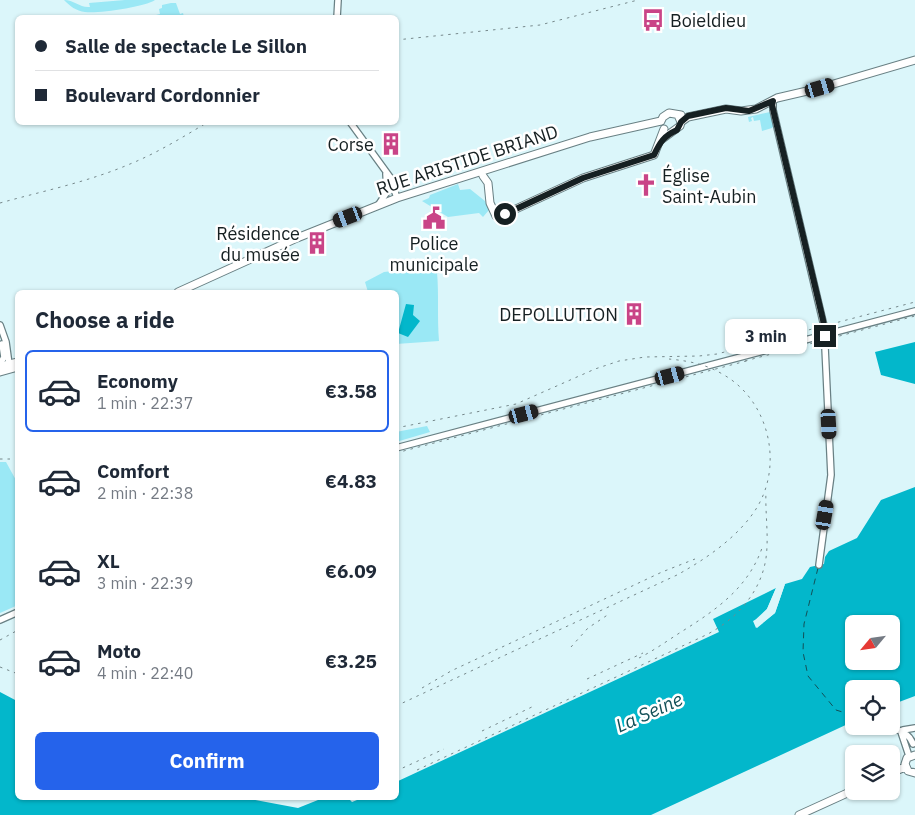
<!DOCTYPE html>
<html lang="en">
<head>
<meta charset="utf-8">
<style>
  body { margin:0; font-family:"IBM Plex Sans",sans-serif; background:#f6f6f7; color:#1f2937; height:100vh; display:flex; flex-direction:column; font-size:19px; white-space:nowrap }
  * { box-sizing:border-box; margin:0 }
  p { font-size:16px; color:#747a83 }
  .icon { flex:none; width:28px; height:28px; fill:none; stroke:currentColor; stroke-width:2; stroke-linecap:round; stroke-linejoin:round }
  .map { position:relative; flex:1; overflow:hidden }
  .sheet { position:absolute; left:15px; top:290px; width:384px; height:510px; display:flex; flex-direction:column; background:#fff; border-radius:8px; box-shadow:0 1px 4px #0004 }
  .sheet>* { flex:none }
  .hud { position:absolute; left:15px; top:15px; width:384px; height:110px; border-radius:8px; box-shadow:0 1px 4px #0004; display:grid; align-content:center; height:110px; padding:0 20px; background:#fff }
  .needle { width:32px; rotate:241deg }
  .tools { position:absolute; left:845px; top:615px; display:grid; gap:10px }
  .tools a { display:grid; place-items:center; width:55px; height:55px; border-radius:8px; background:#fff; box-shadow:0 1px 4px #0004; font-size:25px }
  .end { position:absolute; width:22px; height:22px; margin:-11px; border:6px solid #162022; background:#fff; box-shadow:0 0 0 2px #fff }
  .from { border-radius:50% }
  .bubble { position:absolute; height:35px; border-radius:8px; background:#fff; box-shadow:0 1px 4px #0004; font-size:16px; font-weight:700; line-height:35px; text-align:center }
  .car { position:absolute; width:15px; height:30px; margin:-15px -8px; border-radius:6px; box-shadow:0 0 4px 1px #0007; background:linear-gradient(#222 24%,#8ab4d8 0 40%,#222 0 76%,#8ab4d8 0 86%,#222 0) }
  .hud b { display:flex; align-items:center; gap:18px; height:48px; font-size:19px }
  .hud b+b { border-top:1px solid #e0e1e3 }
  .hud i { width:12px; height:12px; background:#1f2937 }
  ul { padding:0; list-style:none }
  li { display:flex; align-items:center; gap:15px; height:82px; margin:0 10px 8px; padding:0 10px; border:2px solid transparent; border-radius:8px }
  li div { flex:1 }
  li b { display:block; font-size:19px }
  li em { font-style:normal; font-weight:700 }
  li.selected { border-color:#2563eb }
  li>.icon { width:45px; height:45px; stroke-width:1.5 }
  h2 { padding:0 20px; font-size:22px; line-height:60px }
  .cta { display:flex; gap:10px; margin-top:auto; padding:10px 20px }
  .cta a { flex:1; height:58px; border-radius:8px; background:#2563eb; color:#fff; font-size:20px; font-weight:700; line-height:58px; text-align:center }
  .map>svg:first-child { display:block }
  .green { fill:#9ae8f5 }
  .water { fill:#03b7cb; fill-rule:evenodd }
  .pier { fill:#dbf6fa }
  .lines { fill:none; stroke-linecap:round; stroke-linejoin:round }
  .ferry { stroke:#125058; stroke-width:1; stroke-dasharray:6 5; stroke-linecap:butt }
  .minor-casing { stroke:#698084; stroke-width:8 }
  .major-casing { stroke:#698084; stroke-width:9 }
  .minor { stroke:#fff; stroke-width:5.5 }
  .major { stroke:#fff; stroke-width:7 }
  .rail { stroke:#76888b; stroke-width:1; stroke-dasharray:2.5 5; stroke-linecap:butt }
  .route { stroke:#162022; stroke-width:6 }
  .labels { text-anchor:middle; dominant-baseline:central; stroke-width:5; stroke-linejoin:round; paint-order:stroke }
  .poi-label { font-size:18px; fill:#162022; stroke:#fff; text-anchor:end }
  .street-label { font-size:18px; fill:#162022; stroke:#fff }
  .water-label { font-size:19px; font-style:italic; fill:#125058; stroke:#fff }
</style>
</head>
<body>
<div class="map">
<svg width="915" height="815" viewBox="0 0 915 815">
  <rect width="100%" height="100%" fill="#dbf6fa"/>
  <path class="green" d="M64 0C74 0 80 8 90 7L89 3 125 0H155C145 7 97 14 85 12 76 11 70 6 64 0Z
    M171 3H176L180 14 183 13 184 17H148L160 14 159 9 162 8V5Z
    M770 112 774 125 772 128 762 131 760 120 754 121 753 117 751 118 752 121 749 122 748 117Z
    M458 184 460 190 470 189 485 201 489 210 483 217 479 213 448 217 422 201 429 198 430 195Z
    M410 269 435 270 437 272C439 295 437 317 439 341L396 344V292H368L365 282 384 272Z
    M427 426 430 432 396 442V432Z
    M0 462H6L17 482 18 605 0 613Z"/>
  <path class="water" d="M406 304 414 305 413 315 420 321 408 337 398 333Z
    M915 342V384L881 375 875 352Z
    M915 487V696L891 705V689H854V710L850 723 651 815H0V692L17 701 18 798H245L298 808 323 798H348L352 802 362 798H396V782L719 632 713 619 776 588 767 609 754 621 757 628 775 613 785 584 802 579 810 567 824 564 825 557 829 551 857 538 881 500ZM854 624H891V661H854Z"/>
  <path class="pier" d="M785 584 775 613 756 628 753 621 759 618 767 609 776 588 778 587 773 604 766 615 756 623 757 625 768 617 776 604 782 586Z"/>
  <g class="lines">
    <path class="ferry" d="M818 568 804 624 803 652 808 676 836 710 852 715"/>
    <defs>
      <path id="minor" d="M337 18 338 0
        M773 101V110L824 326 831 475 819 565
        M350 122 390 177 397 198
        M379 204 387 192 386 174
        M0 325 6 342 9 364
        M0 364 4 357 2 344
        M396 448 915 311
        M0 620 18 612
        M853 716H854
        M889 726C899 731 909 732 913 744
        M903 730 915 728
        M901 732 909 756"/>
      <path id="major" d="M661 121 663 117 669 113 681 115
        M681 122 688 117 726 109 741 111 756 109 777 98 820 88 915 60
        M661 140 680 126 681 122 678 115
        M483 176 488 183 490 203 496 216 505 214 583 178 654 155 664 129
        M178 292 297 238 397 198 590 137 661 121
        M0 366 18 362
        M0 372 18 367
        M915 755 907 758 905 764 908 771 915 773
        M891 773 905 767
        M799 815 854 790"/>
    </defs>
    <use href="#minor" class="minor-casing"/>
    <use href="#major" class="major-casing"/>
    <use href="#minor" class="minor"/>
    <use href="#major" class="major"/>
    <path class="rail" d="M396 40 540 25 638 0
      M0 203C43 191 88 182 130 164 157 153 183 137 208 122
      M745 361 915 316
      M396 428 516 404 595 369 619 361 645 357 699 356 717 354 915 302
      M396 453 750 360
      M0 459H18
      M0 640 18 630
      M571 647 588 628 609 614
      M639 658C653 651 667 641 681 632 716 610 748 588 762 548
      M0 667 18 674
      M587 679 643 653
      M422 688 451 671 662 572 695 559
      M396 706 677 575C706 559 738 537 756 509 784 465 769 401 724 375 706 364 689 361 669 359
      M482 731 536 705
      M417 770 706 635C737 619 761 592 766 558 769 536 765 513 766 491
      M396 771 444 749"/>
  </g>
  <g class="lines">
    <path class="route" d="M505 214 583 178 654 155C660 142 664 136 677 130L681 122 688 116 726 108 749 111 773 101 772 105 823 320 825 336"/>
  </g>
  <defs>
    <symbol id="bus-bare" viewBox="-9 -9 18 18"><path d="M-5-6H5V4H4V6H2V4H-2V6H-4V4H-5ZM-3.5-4V0h7V-4ZM-3.5 1.2v1.5H-2V1.2ZM2 1.2v1.5H3.5V1.2Z" fill="#c94487" stroke="#fff" stroke-width="2.5" paint-order="stroke"/></symbol>
    <symbol id="building-bare" viewBox="-9 -9 18 18"><path d="M-4-6H4V6H1V3H-1V6H-4ZM-2.5-4.3h1.7v1.8h-1.7ZM.8-4.3h1.7v1.8H.8ZM-2.5-1h1.7V.8h-1.7ZM.8-1h1.7V.8H.8Z" fill="#c94487" stroke="#fff" stroke-width="2.5" paint-order="stroke"/></symbol>
    <symbol id="church-bare" viewBox="-9 -9 18 18"><path d="M-1.2-6h2.4v3.5h3.3v2.4h-3.3V6h-2.4V-.1h-3.3v-2.4h3.3Z" fill="#c94487" stroke="#fff" stroke-width="2.5" paint-order="stroke"/></symbol>
    <symbol id="civic-bare" viewBox="-9 -9 18 18"><path d="M-.6-6.5H3V-4.5H.6V-3L4-1V1h2V6H-6V1h2V-1L-.6-3ZM-1.2 2.5V6h2.4V2.5Z" fill="#c94487" stroke="#fff" stroke-width="2.5" paint-order="stroke"/></symbol>
  </defs>
  <g fill-rule="evenodd">
    <use href="#bus-bare" x="637" y="4" width="32" height="32"/>
    <use href="#building-bare" x="375" y="128" width="32" height="32"/>
    <use href="#church-bare" x="630" y="169" width="32" height="32"/>
    <use href="#civic-bare" x="418" y="202" width="32" height="32"/>
    <use href="#building-bare" x="301" y="227" width="32" height="32"/>
    <use href="#building-bare" x="618" y="298" width="32" height="32"/>
  </g>
  <g class="labels">
    <g class="poi-label">
      <text x="670" y="20" text-anchor="start">Boieldieu</text>
      <text x="374" y="144">Corse</text>
      <text x="662" y="175" text-anchor="start">Église<tspan x="662" dy="21">Saint-Aubin</tspan></text>
      <text x="300" y="233">Résidence<tspan x="300" dy="21">du musée</tspan></text>
      <text x="434" y="243" text-anchor="middle">Police<tspan x="434" dy="21">municipale</tspan></text>
      <text x="618" y="314">DEPOLLUTION</text>
    </g>
    <g class="street-label">
      <text transform="translate(467 160) rotate(-18)">RUE ARISTIDE BRIAND</text>
    </g>
    <g class="water-label">
      <text transform="translate(649 712) rotate(-24)">La Seine</text>
    </g>
  </g>
</svg>
<div class="tools">
<a><svg class="needle" viewBox="-14 -14 28 28"><path d="M0-13l5 13h-10z" fill="#e53935"/><path d="M0 13l5-13h-10z" fill="#747a83"/></svg></a>
<a><svg class="icon" aria-label="locate" viewBox="0 0 24 24"><circle cx="12" cy="12" r="6"/><path d="M12 2v4M12 18v4M2 12h4M18 12h4"/></svg></a>
<a><svg class="icon" aria-label="layers" viewBox="0 0 24 24"><path d="M12 4l9 5-9 5-9-5zM3 14l9 5 9-5"/></svg></a>
</div>
<i class="end from" style="left:505px;top:214px"></i>
<i class="end" style="left:825px;top:336px"></i>
<div class="bubble" style="left:725px;top:319px;width:82px">3 min</div>
<i class="car" style="left:820px;top:88px;rotate:74deg"></i>
<i class="car" style="left:348px;top:217px;rotate:249deg"></i>
<i class="car" style="left:670px;top:376px;rotate:75deg"></i>
<i class="car" style="left:524px;top:414px;rotate:75deg"></i>
<i class="car" style="left:829px;top:424px;rotate:177deg"></i>
<i class="car" style="left:825px;top:515px;rotate:10deg"></i>
<div class="hud">
<b><i class="from"></i>Salle de spectacle Le Sillon</b>
<b><i></i>Boulevard Cordonnier</b>
</div>
<section class="sheet">
<h2>Choose a ride</h2>
<ul>
<li class="selected"><svg class="icon" aria-label="car" viewBox="0 0 24 24"><path d="M5 17H2v-5l4-1 3-4h7l3 4 3 1v5h-3M9 17h6M6 11h13"/><circle cx="7" cy="17" r="2"/><circle cx="17" cy="17" r="2"/></svg><div><b>Economy</b><p>1 min · 22:37</p></div><em>€3.58</em></li>
<li><svg class="icon" aria-label="car" viewBox="0 0 24 24"><path d="M5 17H2v-5l4-1 3-4h7l3 4 3 1v5h-3M9 17h6M6 11h13"/><circle cx="7" cy="17" r="2"/><circle cx="17" cy="17" r="2"/></svg><div><b>Comfort</b><p>2 min · 22:38</p></div><em>€4.83</em></li>
<li><svg class="icon" aria-label="car" viewBox="0 0 24 24"><path d="M5 17H2v-5l4-1 3-4h7l3 4 3 1v5h-3M9 17h6M6 11h13"/><circle cx="7" cy="17" r="2"/><circle cx="17" cy="17" r="2"/></svg><div><b>XL</b><p>3 min · 22:39</p></div><em>€6.09</em></li>
<li><svg class="icon" aria-label="car" viewBox="0 0 24 24"><path d="M5 17H2v-5l4-1 3-4h7l3 4 3 1v5h-3M9 17h6M6 11h13"/><circle cx="7" cy="17" r="2"/><circle cx="17" cy="17" r="2"/></svg><div><b>Moto</b><p>4 min · 22:40</p></div><em>€3.25</em></li>
</ul>
<div class="cta"><a>Confirm</a></div>
</section>
</div>
</body>
</html>
